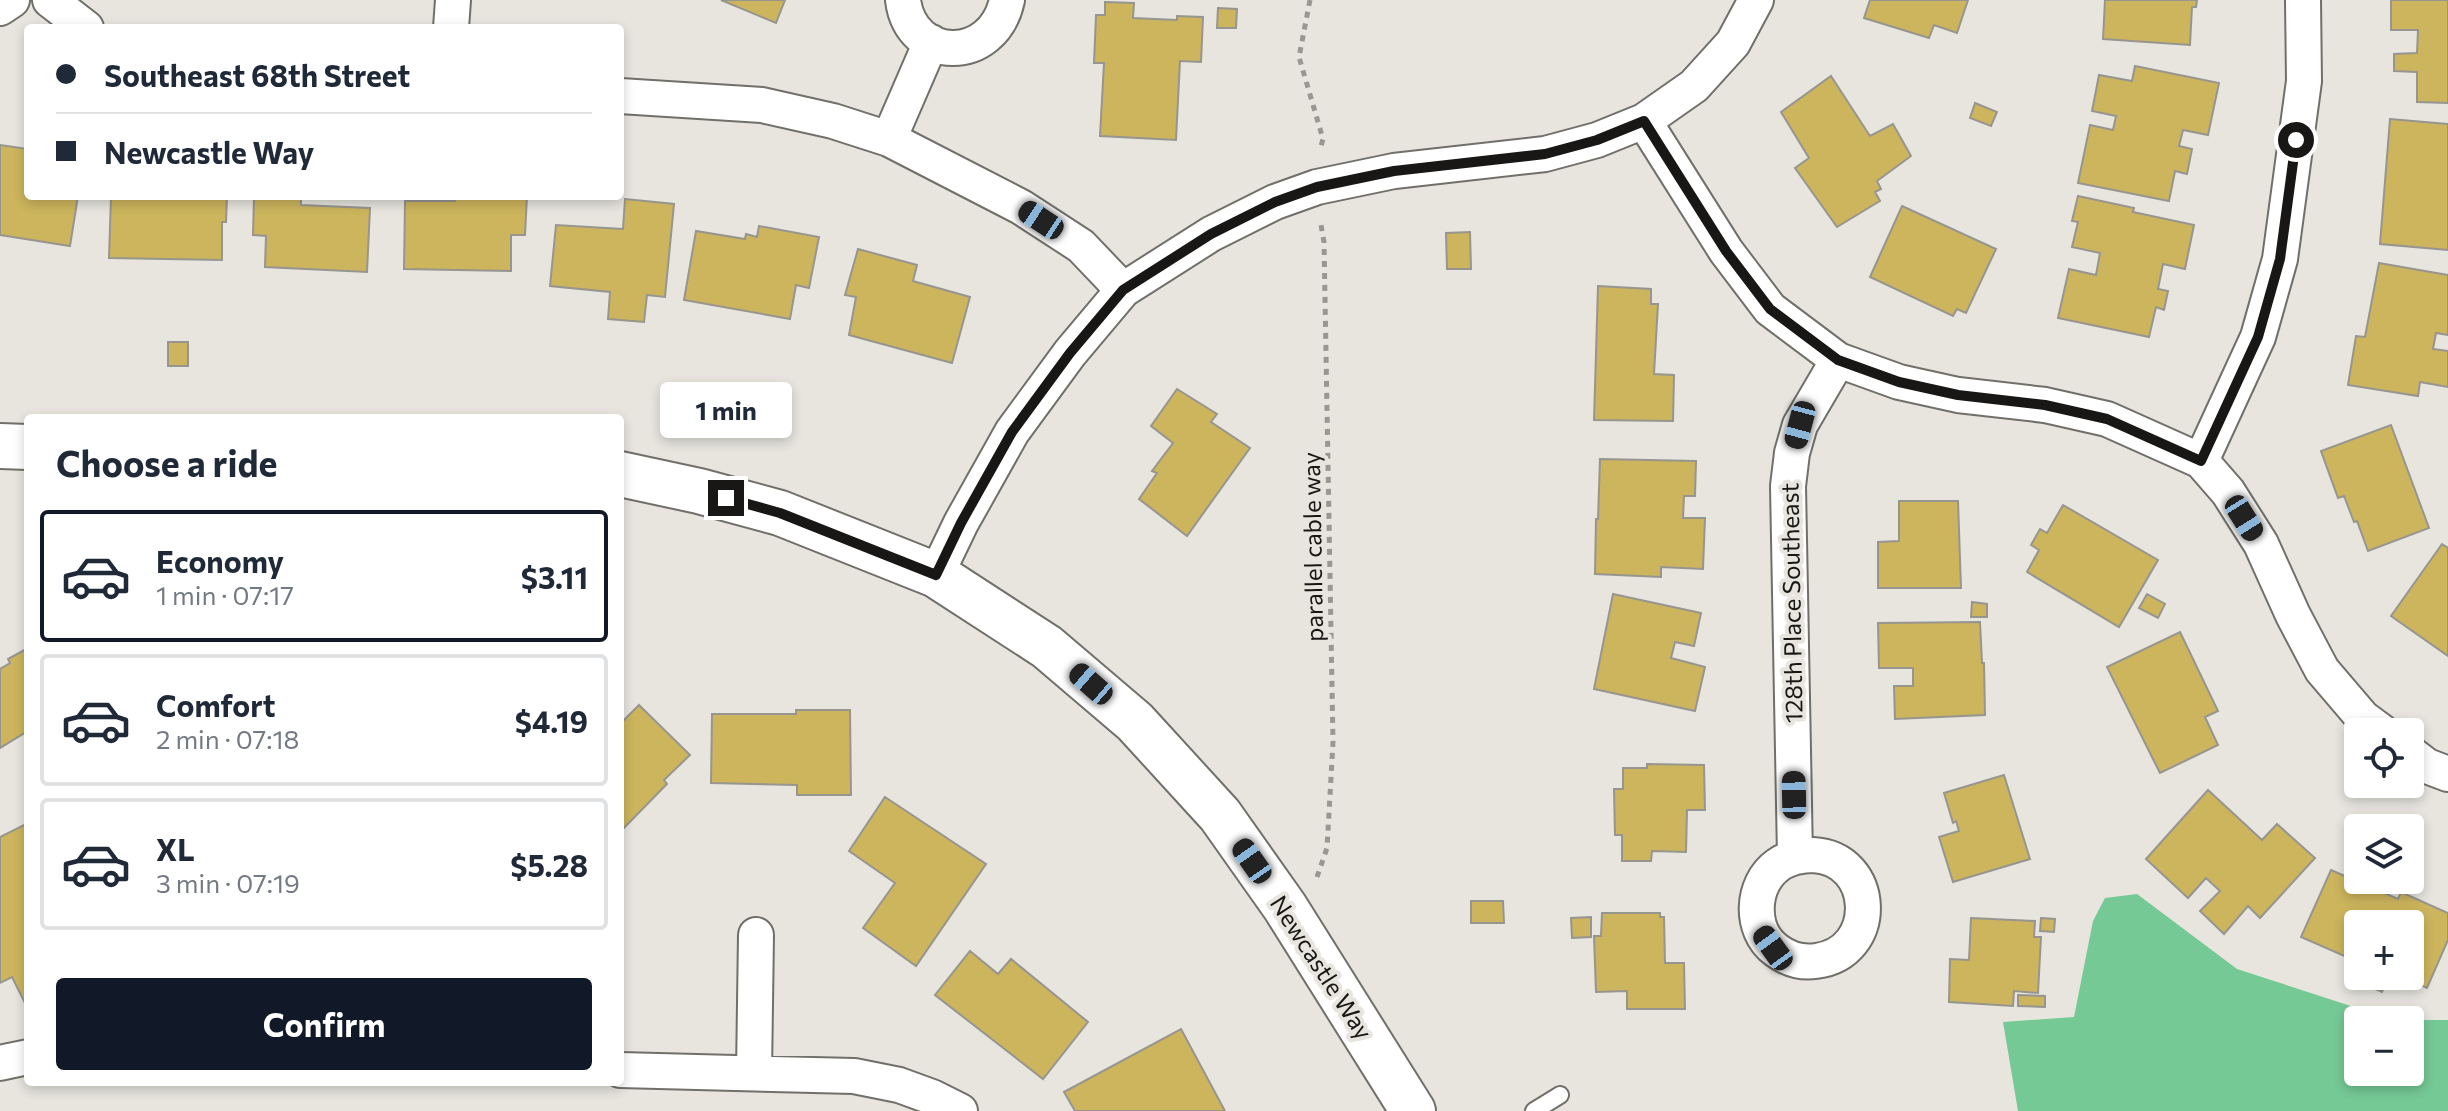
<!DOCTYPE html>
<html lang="en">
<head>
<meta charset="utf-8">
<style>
  body { margin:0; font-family:Commissioner,sans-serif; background:#f2f2f3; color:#1f2937; height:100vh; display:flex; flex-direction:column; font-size:30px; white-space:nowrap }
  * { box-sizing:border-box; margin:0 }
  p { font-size:26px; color:#747a83 }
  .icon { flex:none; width:44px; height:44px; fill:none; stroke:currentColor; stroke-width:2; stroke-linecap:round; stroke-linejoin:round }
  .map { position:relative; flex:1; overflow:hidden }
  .panel { position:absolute; left:24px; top:414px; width:600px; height:672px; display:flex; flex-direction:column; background:#fff; border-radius:8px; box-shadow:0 4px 12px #0003 }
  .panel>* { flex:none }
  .banner { position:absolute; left:24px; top:24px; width:600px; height:176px; border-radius:8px; box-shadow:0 4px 12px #0003; display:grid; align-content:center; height:176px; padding:0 32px; background:#fff }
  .controls { position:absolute; left:2344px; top:718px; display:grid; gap:16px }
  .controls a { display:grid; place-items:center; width:80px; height:80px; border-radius:8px; background:#fff; box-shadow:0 4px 12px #0003; font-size:40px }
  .end { position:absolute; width:36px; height:36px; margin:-18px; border:10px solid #181715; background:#fff; box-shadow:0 0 0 4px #fff }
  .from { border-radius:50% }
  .bubble { position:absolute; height:56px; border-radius:8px; background:#fff; box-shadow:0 4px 12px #0003; font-size:26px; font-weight:700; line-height:56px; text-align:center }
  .car { position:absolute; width:24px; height:48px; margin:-24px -12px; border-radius:10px; box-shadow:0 0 6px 2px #0007; background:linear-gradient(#222 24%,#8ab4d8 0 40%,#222 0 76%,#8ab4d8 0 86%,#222 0) }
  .banner b { display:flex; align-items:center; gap:28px; height:76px; font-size:30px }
  .banner b+b { border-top:2px solid #e0e1e3 }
  .banner i { width:20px; height:20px; background:#1f2937 }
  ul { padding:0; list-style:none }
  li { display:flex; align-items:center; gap:24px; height:132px; margin:0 16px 12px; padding:0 16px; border:4px solid #e0e1e3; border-radius:8px }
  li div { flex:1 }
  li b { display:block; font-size:30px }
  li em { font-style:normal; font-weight:700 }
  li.active { border-color:#111827 }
  li>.icon { width:72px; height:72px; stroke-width:1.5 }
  h2 { padding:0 32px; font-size:36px; line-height:96px }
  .action { display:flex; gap:16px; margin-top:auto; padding:16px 32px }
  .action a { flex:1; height:92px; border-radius:8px; background:#111827; color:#fff; font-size:32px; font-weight:700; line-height:92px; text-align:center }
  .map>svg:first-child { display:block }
  .forest { fill:#75c995 }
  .building { fill:#cdb55d; stroke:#97958f; stroke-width:2 }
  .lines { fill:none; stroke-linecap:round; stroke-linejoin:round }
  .lane-casing { stroke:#716f69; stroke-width:20 }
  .street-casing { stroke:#716f69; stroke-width:38 }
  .secondary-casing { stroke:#716f69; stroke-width:48 }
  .path { stroke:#999792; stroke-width:5; stroke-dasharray:6 6; stroke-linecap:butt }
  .lane { stroke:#fff; stroke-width:16 }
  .street { stroke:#fff; stroke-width:34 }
  .secondary { stroke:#fff; stroke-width:44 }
  .route { stroke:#181715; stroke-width:10 }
  .labels { text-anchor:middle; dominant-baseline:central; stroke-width:8; stroke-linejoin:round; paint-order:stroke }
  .street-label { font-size:24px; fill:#181715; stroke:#e7e5de }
</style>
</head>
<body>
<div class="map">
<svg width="2448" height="1111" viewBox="0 0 2448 1111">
  <rect width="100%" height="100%" fill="#e7e5de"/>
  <path class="forest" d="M2137 894 2237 969 2394 1020H2358V1072H2410V1020H2448V1111H2018L2003 1022 2074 1017 2093 921 2105 898Z"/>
  <path class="building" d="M721 0H785L776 23Z
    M1870 0H1968L1957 33 1934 25 1929 38 1864 18Z
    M2105 0H2197L2196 7H2192L2190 45 2103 39Z
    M2391 0H2448V103L2417 102V72L2394 71V54L2417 53 2418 30H2391Z
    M1105 2 1134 3 1133 18 1177 20V16L1203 17 1201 62 1180 61 1176 140 1100 136 1104 63H1094L1096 15H1105Z
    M1218 8 1237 9 1236 28H1217Z
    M2135 66 2219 83 2208 135 2183 130 2179 146 2192 149 2187 174 2175 171 2169 201 2078 183 2090 125 2113 130 2116 116 2092 111 2099 75 2132 81Z
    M1831 76 1870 136 1893 124 1911 156 1877 181 1881 189 1875 192 1880 201 1837 227 1795 168 1809 158 1781 112Z
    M1975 103 1997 112 1991 126 1970 118Z
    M2390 119 2448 124V250L2380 244Z
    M0 145 28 149V196H78L70 246 0 235Z
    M111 196H227L226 222H222V260L109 258Z
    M254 196H301V205L370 208 367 272 265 267 266 236 253 235Z
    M472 196H527L525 235H511V271L404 269 405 201H455V198H472Z
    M2078 196 2134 208 2133 212 2194 225 2185 269 2163 264 2158 289 2168 291 2164 310 2156 307 2149 337 2058 318 2069 269 2096 275 2100 253 2072 247 2078 222 2072 221Z
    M625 199 674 204 665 297 647 295 644 322 608 319 610 292 550 286 556 225 623 229Z
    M1902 206 1996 249 1966 313 1957 309 1953 316 1870 277Z
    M759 226 819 237 809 288 796 285 790 319 684 300 696 231 745 239 746 234 757 237Z
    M1470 232 1471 269H1447L1446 233Z
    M858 249 917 265 913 281 970 297 952 363 849 335 856 297 845 295Z
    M2379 263 2448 275V335L2436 333 2433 349 2448 351V387L2420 382 2418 396 2348 385 2356 336 2365 337Z
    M1598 286 1651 289V304H1658L1654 374 1674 375 1673 421 1594 420Z
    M168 342H188V366H168Z
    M1177 389 1217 414 1211 422 1250 448 1187 536 1139 499 1157 473 1152 471 1173 443 1151 426Z
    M2391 425 2429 528 2368 551 2357 521 2354 522 2344 496 2338 498 2321 451Z
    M1600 459 1696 461 1695 496H1684L1683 518H1705L1703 569 1661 567V577L1595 574 1596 519H1598Z
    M1899 501H1958L1961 588H1878V542L1899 541Z
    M2063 505 2158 560 2119 627 2027 572 2039 550 2031 545 2040 529 2047 533Z
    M2442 544 2448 548V656L2391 616Z
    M1613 594 1701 613 1694 646 1675 642 1671 658 1705 667 1695 711 1594 689Z
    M2147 594 2165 604 2158 618 2139 608Z
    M1972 602 1987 604V617H1971Z
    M1980 622 1982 663H1984L1985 715 1895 719 1894 686H1913V668H1879L1878 623Z
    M2180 632 2218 711 2205 717 2218 745 2160 773 2107 667Z
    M28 648V731L0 748V669L10 663 8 659Z
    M639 705 690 755 664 780 667 784 620 832V724Z
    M796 710H850L851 795H797V785L711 783 712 714H796Z
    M1647 764 1704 765 1705 810H1687L1686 852 1652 851 1651 861H1622V835H1615L1614 789H1623V768H1647Z
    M2004 775 2030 859 1953 882 1939 837 1959 831 1956 821 1953 823 1944 793Z
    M2208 790 2262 840 2277 824 2315 858 2260 918 2248 906 2224 934 2200 911 2220 891 2206 878 2188 898 2146 859Z
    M885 797 986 864 916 966 863 928 895 883 849 851Z
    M24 825 28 832V1001L25 1003 12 977 0 983V837Z
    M2331 870 2398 899 2401 892 2448 913V940L2427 988 2400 976H2410V924H2358V962L2301 937Z
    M1471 901H1503L1504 923H1471Z
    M1602 913H1660V917H1664L1665 963H1684L1685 1009H1627V991L1596 992 1594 936H1601Z
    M1591 917V937L1572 938 1571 918Z
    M1971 918 2035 921 2034 937H2041L2038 993 2014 991 2013 1006 1949 1002 1950 959 1969 960Z
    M2041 918 2055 919 2054 932 2040 931Z
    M970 951 998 974 1011 959 1088 1022 1043 1079 935 995Z
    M2358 965V976H2389L2382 992 2352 979Z
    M2018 995 2045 996V1007L2018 1006Z
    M1181 1029 1225 1111H1075L1064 1092Z"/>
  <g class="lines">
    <defs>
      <path id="lane" d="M1534 1111 1560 1095"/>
      <path id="street" d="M50 0 86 28
        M903 0C911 63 993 65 1007 0
        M0 8 12 0
        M451 28 453 0
        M620 96 762 105 833 121 889 139 1021 207 1081 246 1123 290
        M1644 121 1726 251 1770 309 1838 360 1899 382 1958 395 2045 405 2107 419 2201 461 2228 492 2261 544 2293 615 2322 670 2363 718 2382 732
        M889 139 931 42
        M2201 461 2258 337 2280 259 2304 81 2303 0
        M936 575 961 523 1012 432 1070 353 1123 290 1211 234 1275 202 1317 187 1394 171 1545 154 1597 140 1644 121 1694 86 1733 43 1756 0
        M2410 753 2427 766 2448 774
        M1795 857C1800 856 1807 855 1813 855 1877 858 1881 953 1816 961 1802 963 1788 959 1776 950 1749 930 1751 884 1778 865 1783 861 1789 859 1795 857L1788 486 1792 453 1800 425 1838 360
        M0 1063 28 1057
        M620 1070 854 1076 899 1085 932 1097 960 1111
        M754 1073 756 935"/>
      <path id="secondary" d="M0 446 28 447
        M620 474 699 491 780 513 936 575 1047 647 1135 722 1220 815 1285 907 1413 1111"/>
    </defs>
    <use href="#lane" class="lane-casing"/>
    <use href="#street" class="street-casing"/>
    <use href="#secondary" class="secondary-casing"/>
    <path class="path" d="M1310 0 1299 57 1323 139 1321 146
      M1317 877 1327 848 1333 742 1324 242 1321 225"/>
    <use href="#lane" class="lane"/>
    <use href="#street" class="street"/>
    <use href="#secondary" class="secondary"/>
  </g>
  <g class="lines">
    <path class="route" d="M726 498 780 513 936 575 961 523 1012 432 1070 353 1123 290 1211 234 1275 202 1317 187 1394 171 1545 154 1597 140 1644 121 1726 251 1770 309 1838 360 1899 382 1958 395 2045 405 2107 419 2201 461 2258 337 2280 259 2296 140"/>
  </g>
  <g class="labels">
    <g class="street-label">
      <text transform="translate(1312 547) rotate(-91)">parallel cable way</text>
      <text transform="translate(1791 603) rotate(-91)">128th Place Southeast</text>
      <text transform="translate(1322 967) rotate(57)">Newcastle Way</text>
    </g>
  </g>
</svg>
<div class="controls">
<a><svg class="icon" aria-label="locate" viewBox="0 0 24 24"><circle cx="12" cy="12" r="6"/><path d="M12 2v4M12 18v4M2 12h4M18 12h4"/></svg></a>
<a><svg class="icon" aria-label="layers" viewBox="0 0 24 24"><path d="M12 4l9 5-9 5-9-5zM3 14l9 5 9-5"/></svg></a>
<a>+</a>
<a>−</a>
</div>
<i class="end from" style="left:2296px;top:140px"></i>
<i class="end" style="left:726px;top:498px"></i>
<div class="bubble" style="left:660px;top:382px;width:132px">1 min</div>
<i class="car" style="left:1041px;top:220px;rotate:303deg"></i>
<i class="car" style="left:1800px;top:425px;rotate:195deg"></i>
<i class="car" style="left:2244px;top:518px;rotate:148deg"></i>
<i class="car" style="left:1091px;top:684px;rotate:311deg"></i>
<i class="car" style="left:1794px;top:795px;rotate:359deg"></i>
<i class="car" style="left:1252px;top:861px;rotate:325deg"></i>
<i class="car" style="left:1773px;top:948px;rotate:324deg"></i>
<div class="banner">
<b><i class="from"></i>Southeast 68th Street</b>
<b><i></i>Newcastle Way</b>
</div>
<section class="panel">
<h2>Choose a ride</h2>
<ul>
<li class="active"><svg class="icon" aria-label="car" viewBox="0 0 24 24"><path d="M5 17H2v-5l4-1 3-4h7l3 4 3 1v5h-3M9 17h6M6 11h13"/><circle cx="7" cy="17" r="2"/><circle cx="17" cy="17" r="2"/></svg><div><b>Economy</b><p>1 min · 07:17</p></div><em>$3.11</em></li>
<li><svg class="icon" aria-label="car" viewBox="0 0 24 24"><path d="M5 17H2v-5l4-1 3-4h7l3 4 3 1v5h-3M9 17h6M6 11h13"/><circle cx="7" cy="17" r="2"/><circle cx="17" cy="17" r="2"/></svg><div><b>Comfort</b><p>2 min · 07:18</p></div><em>$4.19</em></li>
<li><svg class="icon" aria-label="car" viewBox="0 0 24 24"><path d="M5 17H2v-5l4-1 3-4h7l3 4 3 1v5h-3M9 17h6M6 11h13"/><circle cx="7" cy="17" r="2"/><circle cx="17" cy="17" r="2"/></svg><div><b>XL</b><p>3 min · 07:19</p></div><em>$5.28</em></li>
</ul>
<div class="action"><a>Confirm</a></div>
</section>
</div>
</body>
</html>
